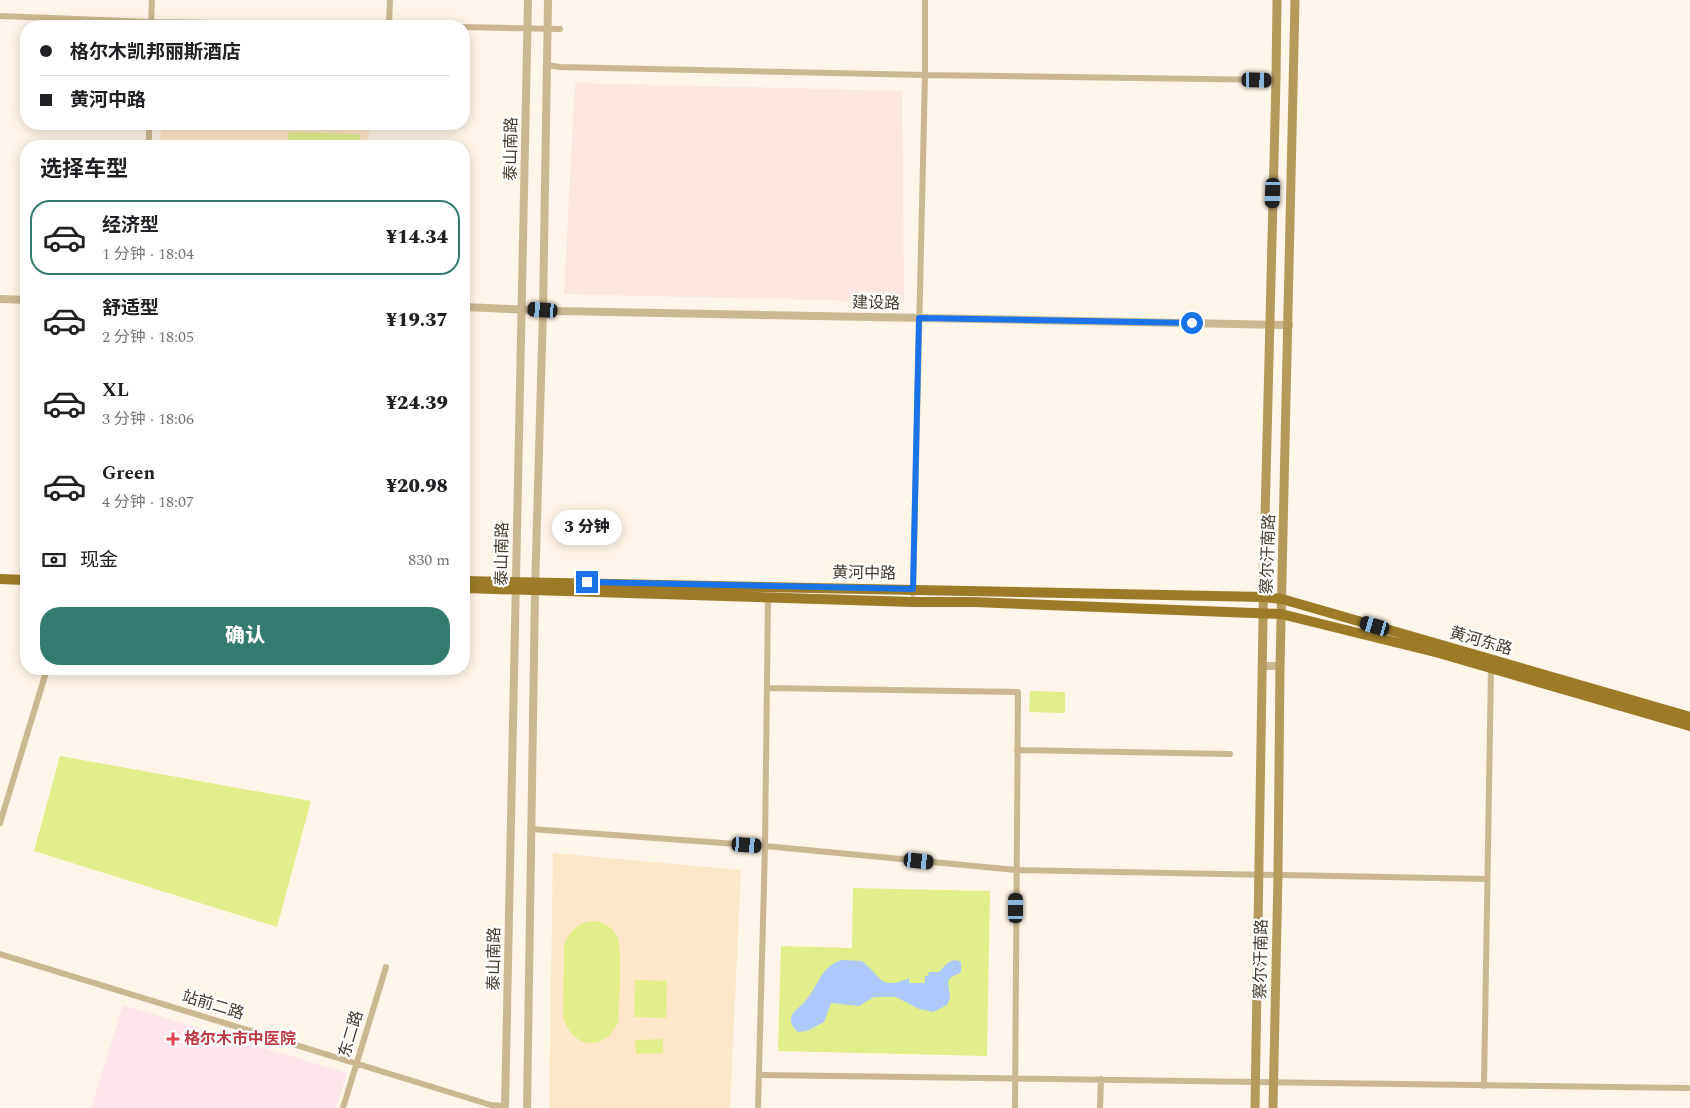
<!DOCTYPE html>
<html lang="zh">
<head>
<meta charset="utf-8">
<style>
  body { margin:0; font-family:Spectral,"Noto Sans SC",serif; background:#f6f6f6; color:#202124; height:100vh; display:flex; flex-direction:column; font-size:19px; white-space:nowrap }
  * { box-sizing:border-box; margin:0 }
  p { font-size:16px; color:#757577 }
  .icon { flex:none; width:28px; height:28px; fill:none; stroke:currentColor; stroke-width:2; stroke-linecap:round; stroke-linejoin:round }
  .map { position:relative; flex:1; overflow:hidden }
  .sheet { position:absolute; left:20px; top:140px; width:450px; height:535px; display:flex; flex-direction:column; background:#fff; border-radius:20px; box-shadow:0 2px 12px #0003 }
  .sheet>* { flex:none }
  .hud { position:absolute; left:20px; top:20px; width:450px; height:110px; border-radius:20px; box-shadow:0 2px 12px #0003; display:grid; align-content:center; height:110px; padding:0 20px; background:#fff }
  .end { position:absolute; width:22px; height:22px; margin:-11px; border:6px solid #1a73e8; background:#fff; box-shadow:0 0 0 2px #fff }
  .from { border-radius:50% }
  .bubble { position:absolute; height:35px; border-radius:18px; background:#fff; box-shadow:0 2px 12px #0003; font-size:16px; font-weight:800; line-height:35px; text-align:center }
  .car { position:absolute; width:15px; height:30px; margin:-15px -8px; border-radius:6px; box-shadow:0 0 4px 1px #0007; background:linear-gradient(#222 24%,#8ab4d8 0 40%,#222 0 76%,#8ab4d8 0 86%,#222 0) }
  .hud b { display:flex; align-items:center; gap:18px; height:48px; font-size:19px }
  .hud b+b { border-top:1px solid #e0e0e0 }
  .hud i { width:12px; height:12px; background:#202124 }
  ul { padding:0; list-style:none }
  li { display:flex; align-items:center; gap:15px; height:75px; margin:0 10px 8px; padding:0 10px; border:2px solid transparent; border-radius:20px }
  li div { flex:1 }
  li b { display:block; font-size:19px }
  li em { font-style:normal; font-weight:800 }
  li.current { border-color:#357a6f }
  li>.icon { width:45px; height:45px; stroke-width:1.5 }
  h2 { padding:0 20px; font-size:22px; line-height:60px }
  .pay { display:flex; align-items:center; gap:12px; height:55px; padding:0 20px; font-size:19px }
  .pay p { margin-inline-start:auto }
  .primary-button { display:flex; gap:10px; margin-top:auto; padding:10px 20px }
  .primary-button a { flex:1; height:58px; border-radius:20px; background:#357a6f; color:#fff; font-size:20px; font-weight:800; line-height:58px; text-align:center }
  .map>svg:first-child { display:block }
  .built { fill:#fee7c9 }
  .industrial { fill:#fce7e3 }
  .medical { fill:#ffe5ec }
  .green { fill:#e2ee8b }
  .water { fill:#aec9fb }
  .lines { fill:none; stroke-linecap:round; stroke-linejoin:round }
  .minor { stroke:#cbb891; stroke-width:6 }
  .tertiary { stroke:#cbb891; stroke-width:8 }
  .secondary { stroke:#b6995c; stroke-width:9 }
  .trunk { stroke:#9c7a28; stroke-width:10 }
  .route { stroke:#1a73e8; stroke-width:6 }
  .health-dot { fill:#e0444e; stroke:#fff; stroke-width:2 }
  .labels { text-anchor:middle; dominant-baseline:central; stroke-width:4.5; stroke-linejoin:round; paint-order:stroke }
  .street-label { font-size:16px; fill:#443a2e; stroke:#fff }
  .health-label { font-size:16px; font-weight:bold; fill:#be3a42; stroke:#fff; text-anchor:start }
</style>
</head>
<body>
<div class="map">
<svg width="1690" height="1108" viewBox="0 0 1690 1108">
  <rect width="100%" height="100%" fill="#fff5e8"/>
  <path class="built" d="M161 124H369L368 146H160Z
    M553 853 741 870 730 1108H549Z"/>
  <path class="industrial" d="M575 83 902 91 904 302 564 294Z"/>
  <path class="medical" d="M123 1005 347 1073 336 1108H91Z"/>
  <path class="green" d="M289 132 359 134 361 146H286Z
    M1030 691 1065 692V713L1029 712Z
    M60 756 311 801 277 927 34 851Z
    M853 888 990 891 987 1056 778 1051 781 946 852 948Z
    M596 921C605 923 613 928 617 936 623 947 619 1006 618 1022 605 1053 571 1049 563 1016L564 946C569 931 579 921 596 921Z
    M635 980 667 981 666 1018 634 1017Z
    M663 1039V1053L636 1054 635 1040Z"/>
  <path class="water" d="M842 960 862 961C882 977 880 991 909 978V983H925V976H928L929 972H939C945 966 951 956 961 962V972L950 978 948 982 950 998 947 1005 933 1012 919 1009 896 997H874L859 1006 831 1003 824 1022 807 1031 798 1032C793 1028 789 1022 792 1015 795 1009 803 1005 806 1000 819 985 821 966 842 960Z"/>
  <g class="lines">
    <path class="minor" d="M0 16 151 22 442 26
      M389 25 390 0
      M151 26 152 0
      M464 27 560 29
      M546 65 560 67 925 75 1276 80
      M149 146V124
      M913 594 925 75V0
      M767 688 1018 692 1015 1108
      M1017 750 1230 754
      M0 823 47 669
      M531 829 765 846 1016 870 1487 879
      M0 954 491 1105 505 1106
      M759 1075 1688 1088
      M1484 1086 1491 668
      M343 1108 386 967
      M758 1108 765 846 768 597
      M1100 1108 1101 1079"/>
    <path class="tertiary" d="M0 299 26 300
      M464 307 557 311 1289 325
      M1263 666H1280
      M505 1108 528 0
      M527 1108 535 591 543 310 548 0"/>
    <path class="secondary" d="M1255 1108 1264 558 1276 80 1277 0
      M1273 1108 1278 875 1280 666 1295 0"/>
    <path class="trunk" d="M0 579 26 580
      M464 581 1264 597 1282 599 1690 717
      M464 588 913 602H973L1281 614 1439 653 1690 726"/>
  </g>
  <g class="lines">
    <path class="route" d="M587 582 913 589 919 318 1192 323"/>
  </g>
  <path class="health-dot" d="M170.5 1031.5h5v5h5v5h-5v5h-5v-5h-5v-5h5z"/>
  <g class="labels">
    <g class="street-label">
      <text transform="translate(511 149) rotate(-89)">泰山南路</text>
      <text transform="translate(876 303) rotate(1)">建设路</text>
      <text transform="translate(502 554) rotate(-89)">泰山南路</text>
      <text transform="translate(1268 554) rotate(-88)">察尔汗南路</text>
      <text transform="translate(864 573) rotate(1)">黄河中路</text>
      <text transform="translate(1481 641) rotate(16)">黄河东路</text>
      <text transform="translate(494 959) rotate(-89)">泰山南路</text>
      <text transform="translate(1261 959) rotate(-89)">察尔汗南路</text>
      <text transform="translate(213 1005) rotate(17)">站前二路</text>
      <text transform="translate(351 1034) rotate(-73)">东二路</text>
    </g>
    <g class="health-label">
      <text x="184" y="1039">格尔木市中医院</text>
    </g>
  </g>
</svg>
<i class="end from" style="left:1192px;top:323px"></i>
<i class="end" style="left:587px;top:582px"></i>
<div class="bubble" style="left:552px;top:510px;width:70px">3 分钟</div>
<i class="car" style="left:1257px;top:80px;rotate:91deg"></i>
<i class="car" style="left:1273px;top:193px;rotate:182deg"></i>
<i class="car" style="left:543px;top:310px;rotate:274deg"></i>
<i class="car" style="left:1375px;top:626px;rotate:286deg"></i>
<i class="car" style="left:747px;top:845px;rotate:94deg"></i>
<i class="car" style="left:919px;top:861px;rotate:96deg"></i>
<i class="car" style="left:1016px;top:908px;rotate:0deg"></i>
<div class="hud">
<b><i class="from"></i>格尔木凯邦丽斯酒店</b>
<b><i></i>黄河中路</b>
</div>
<section class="sheet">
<h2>选择车型</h2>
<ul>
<li class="current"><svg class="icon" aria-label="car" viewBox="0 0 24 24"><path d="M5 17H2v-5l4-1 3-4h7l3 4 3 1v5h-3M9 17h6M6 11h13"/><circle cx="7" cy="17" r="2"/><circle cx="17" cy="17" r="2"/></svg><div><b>经济型</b><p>1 分钟 · 18:04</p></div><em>¥14.34</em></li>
<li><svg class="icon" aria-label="car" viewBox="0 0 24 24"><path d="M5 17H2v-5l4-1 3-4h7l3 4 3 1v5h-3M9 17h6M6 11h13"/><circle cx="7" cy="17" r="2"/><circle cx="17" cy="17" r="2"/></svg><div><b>舒适型</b><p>2 分钟 · 18:05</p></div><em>¥19.37</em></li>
<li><svg class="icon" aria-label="car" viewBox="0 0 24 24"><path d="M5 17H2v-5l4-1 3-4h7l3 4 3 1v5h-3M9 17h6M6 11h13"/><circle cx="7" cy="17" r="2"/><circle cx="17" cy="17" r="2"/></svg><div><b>XL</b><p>3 分钟 · 18:06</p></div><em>¥24.39</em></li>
<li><svg class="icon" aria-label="car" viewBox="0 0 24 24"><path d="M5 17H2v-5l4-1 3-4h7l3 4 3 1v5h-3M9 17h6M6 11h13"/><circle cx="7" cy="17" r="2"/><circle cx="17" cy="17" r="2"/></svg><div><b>Green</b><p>4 分钟 · 18:07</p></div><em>¥20.98</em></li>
</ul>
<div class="pay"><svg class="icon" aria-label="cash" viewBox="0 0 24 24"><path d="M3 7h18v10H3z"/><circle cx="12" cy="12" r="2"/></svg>现金<p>830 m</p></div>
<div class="primary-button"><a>确认</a></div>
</section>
</div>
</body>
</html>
